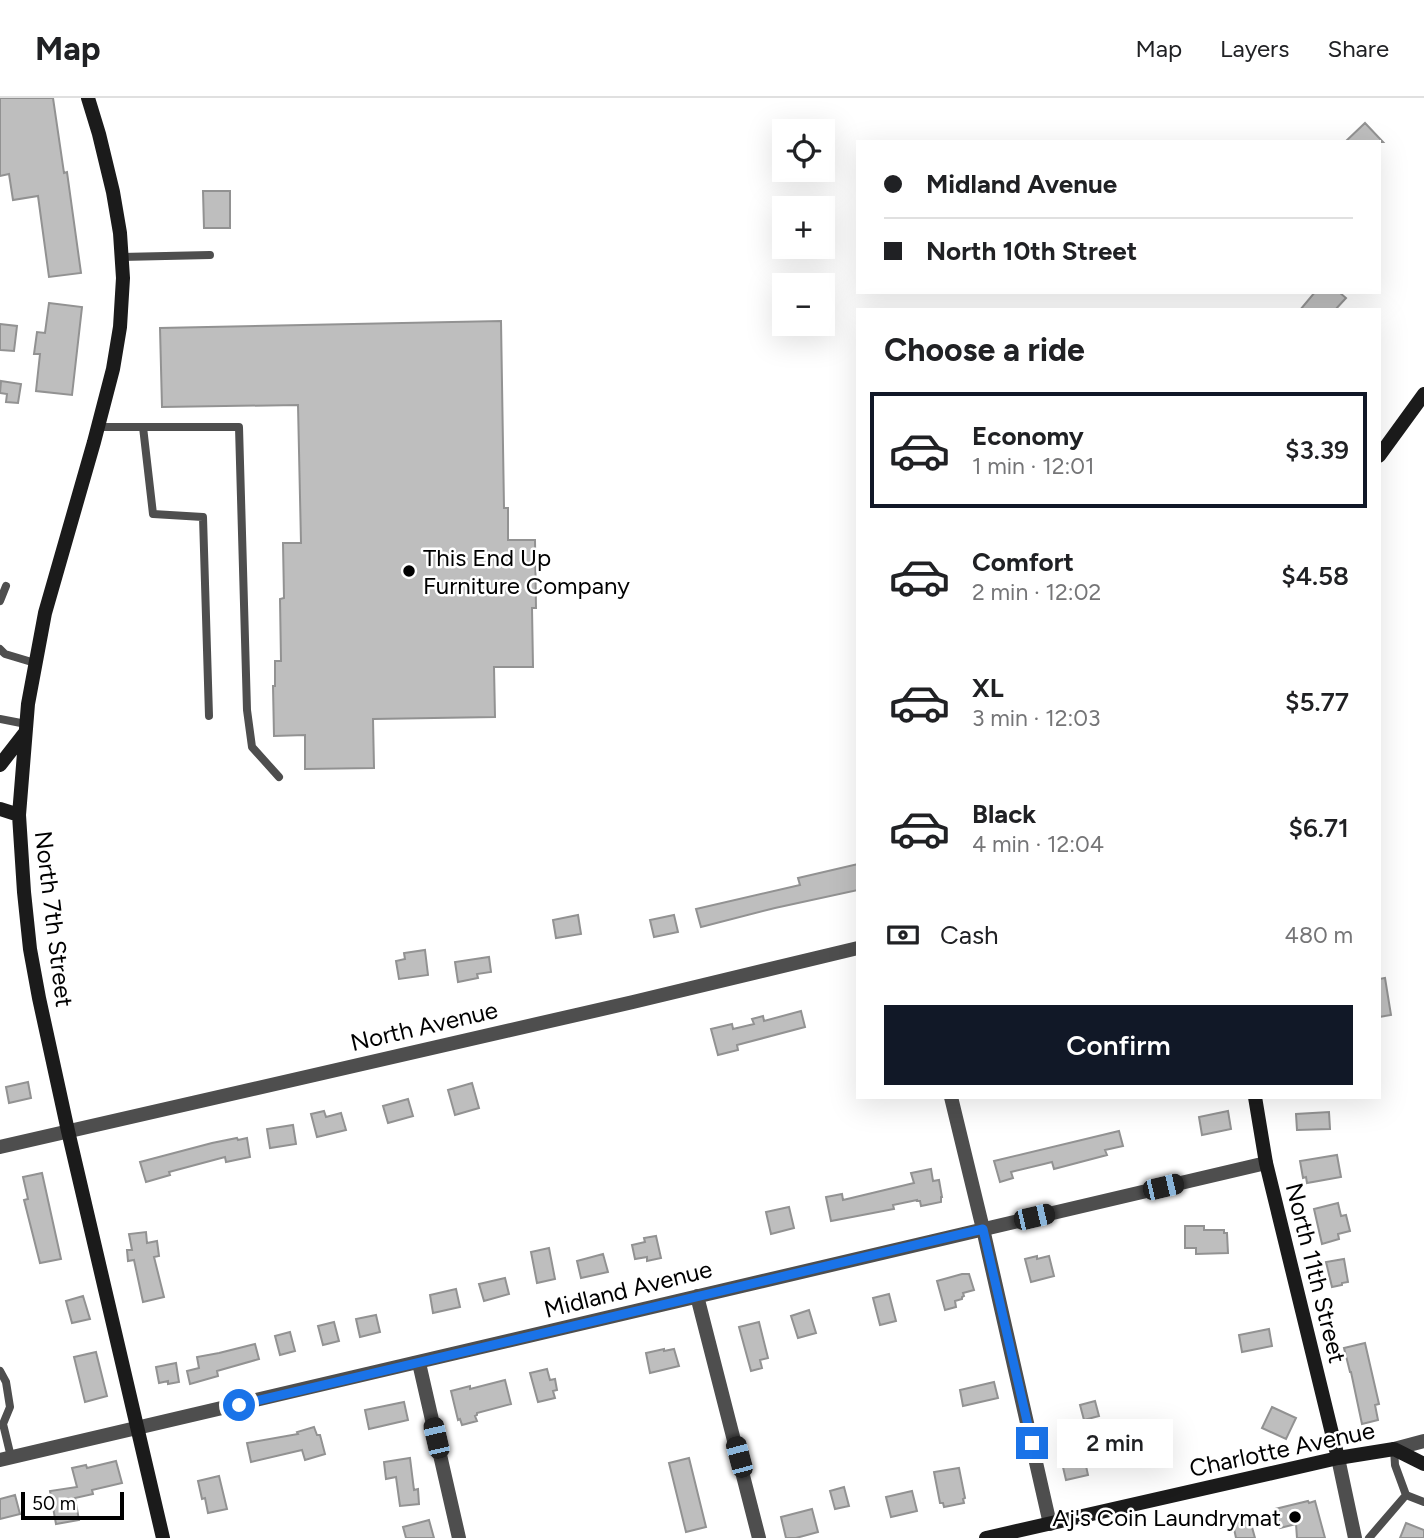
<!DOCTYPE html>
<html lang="en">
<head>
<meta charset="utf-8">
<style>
  body { margin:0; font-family:Figtree,sans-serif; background:#f6f6f6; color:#202124; height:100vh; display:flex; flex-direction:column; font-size:26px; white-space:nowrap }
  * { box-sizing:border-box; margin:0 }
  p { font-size:23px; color:#757577 }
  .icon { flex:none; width:38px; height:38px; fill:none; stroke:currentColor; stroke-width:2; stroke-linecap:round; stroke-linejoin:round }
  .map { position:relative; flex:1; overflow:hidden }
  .side { position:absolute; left:856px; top:210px; width:525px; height:791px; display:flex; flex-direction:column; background:#fff; border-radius:0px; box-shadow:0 7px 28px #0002 }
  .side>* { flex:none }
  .guide { position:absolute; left:856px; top:42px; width:525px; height:154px; border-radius:0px; box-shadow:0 7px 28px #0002; display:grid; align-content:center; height:154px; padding:0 28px; background:#fff }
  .buttons { position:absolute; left:772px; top:21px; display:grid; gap:14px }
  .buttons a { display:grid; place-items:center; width:63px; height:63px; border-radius:0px; background:#fff; box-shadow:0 7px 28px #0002; font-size:35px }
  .scale { position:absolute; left:21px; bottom:18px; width:103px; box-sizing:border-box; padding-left:7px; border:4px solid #000; border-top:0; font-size:19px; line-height:24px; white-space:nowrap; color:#000; -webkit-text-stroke:5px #fff; paint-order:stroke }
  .end { position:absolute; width:32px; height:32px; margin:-16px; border:9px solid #1a73e8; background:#fff; box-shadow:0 0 0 4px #fff }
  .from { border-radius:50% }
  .bubble { position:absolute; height:49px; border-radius:0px; background:#fff; box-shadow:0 7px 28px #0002; font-size:23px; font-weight:600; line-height:49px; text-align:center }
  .car { position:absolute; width:21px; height:42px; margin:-21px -10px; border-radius:9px; box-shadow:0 0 5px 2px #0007; background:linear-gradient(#222 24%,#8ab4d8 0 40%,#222 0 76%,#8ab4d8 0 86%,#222 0) }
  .guide b { display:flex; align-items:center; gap:24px; height:66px; font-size:26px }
  .guide b+b { border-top:2px solid #e0e0e0 }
  .guide i { width:18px; height:18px; background:#202124 }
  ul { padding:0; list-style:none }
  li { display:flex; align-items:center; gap:21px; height:116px; margin:0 14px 10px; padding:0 14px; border:4px solid transparent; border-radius:0px }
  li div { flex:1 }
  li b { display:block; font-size:26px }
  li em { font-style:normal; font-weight:600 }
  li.selected { border-color:#111827 }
  li>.icon { width:63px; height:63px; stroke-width:1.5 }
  h2 { padding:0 28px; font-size:32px; line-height:84px }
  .pay { display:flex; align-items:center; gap:18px; height:77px; padding:0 28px; font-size:26px }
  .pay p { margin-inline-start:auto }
  .action { display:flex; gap:14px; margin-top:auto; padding:14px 28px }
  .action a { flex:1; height:80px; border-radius:0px; background:#111827; color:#fff; font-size:28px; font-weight:600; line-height:80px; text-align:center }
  header { display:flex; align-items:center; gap:42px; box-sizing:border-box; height:98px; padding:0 35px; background:#fff; border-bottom:2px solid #e0e0e0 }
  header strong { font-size:33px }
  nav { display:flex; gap:38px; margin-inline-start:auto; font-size:24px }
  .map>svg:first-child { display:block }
  .building { fill:#bebebe; stroke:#929292; stroke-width:2 }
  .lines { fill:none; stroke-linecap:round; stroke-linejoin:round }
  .lane { stroke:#4e4e4e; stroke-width:8 }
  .street { stroke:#4e4e4e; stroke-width:14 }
  .secondary { stroke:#1b1b1b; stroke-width:14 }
  .route { stroke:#1a73e8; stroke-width:9 }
  .poi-dot { fill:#000; stroke:#fff; stroke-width:2.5 }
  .labels { text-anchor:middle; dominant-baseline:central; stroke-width:5; stroke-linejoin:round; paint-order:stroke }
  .poi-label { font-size:24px; fill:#000; stroke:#fff; text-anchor:start }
  .street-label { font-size:24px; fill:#000; stroke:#fff }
</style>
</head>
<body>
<header>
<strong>Map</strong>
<nav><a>Map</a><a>Layers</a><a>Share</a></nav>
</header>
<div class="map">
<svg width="1424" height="1440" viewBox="0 0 1424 1440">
  <rect width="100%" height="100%" fill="#fff"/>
  <path class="building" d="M0 0H53L64 75 67 74 81 175 49 179 38 98 13 102 9 76 0 78Z
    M1365 25 1383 44H1345Z
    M203 93H230V130H204Z
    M1315 194H1339L1346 200 1335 212H1300Z
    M49 205 82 209 72 297 36 293 40 256H34L37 234 45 235Z
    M501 223 504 410H508V442H535L536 510H532L533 569H494L495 619 373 621 374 670 305 671V637L274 638 273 588H275V563H281L280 501 284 500 283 445H301L298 307 162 309 160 230Z
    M0 226 17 228 14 253 0 252Z
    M1 283 21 286 18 305 6 304 7 296 0 295Z
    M858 766V792L775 810 701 829 696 811 800 787 798 780Z
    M578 817 581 836 556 840 553 822Z
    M674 817 678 834 654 839 650 822Z
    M425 852 428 877 399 881 396 863 405 861 404 855Z
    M489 859 491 874 477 876 478 880 458 884 455 864Z
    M1385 880 1391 917 1379 919V881Z
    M801 913 805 929 737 947 738 952 718 957 711 931 732 926 733 931 754 926 752 921 763 918 764 923Z
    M28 984 31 1000 9 1005 6 989Z
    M472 985 479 1010 455 1017 448 992Z
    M408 1001 413 1018 388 1025 383 1008Z
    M324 1013 326 1019 341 1015 346 1032 317 1039 311 1016Z
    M1228 1013 1231 1031 1202 1037 1199 1019Z
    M1329 1014 1330 1031 1297 1032 1296 1016Z
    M293 1027 296 1046 270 1050 267 1031Z
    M1119 1033 1123 1048 1105 1052 1107 1057 1054 1071 1052 1064 1044 1066 1011 1074 1013 1080 1000 1084 994 1063Z
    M237 1040 238 1042 247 1040 250 1059 226 1064 225 1059 169 1074 170 1077 146 1084 140 1064 212 1045Z
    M1337 1057 1341 1079 1307 1085 1306 1079 1303 1080 1300 1063Z
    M931 1071 933 1083 939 1082 942 1099H941V1104L921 1108 920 1103H917V1102L893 1107 894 1111 831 1123 826 1099 842 1096 843 1102 914 1085 911 1075Z
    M42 1075 61 1161 40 1165 24 1102 28 1101 23 1079Z
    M1338 1105 1341 1118 1346 1117 1350 1133 1338 1136 1339 1141 1322 1146 1314 1111Z
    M789 1109 794 1130 771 1136 766 1114Z
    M1185 1128H1204V1132H1224V1135H1227L1228 1155 1196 1156V1150H1185Z
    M146 1134 147 1145 157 1143 159 1158 154 1159 164 1199 143 1204 134 1162 128 1163 127 1152H132L129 1136Z
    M656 1138 661 1160 647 1163V1159L635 1161 632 1147 645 1144 644 1140Z
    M549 1150 555 1181 537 1185 531 1154Z
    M603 1156 608 1174 581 1180 577 1163Z
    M1037 1158V1161L1049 1158 1054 1178 1031 1184 1025 1161Z
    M1344 1161 1348 1184 1342 1185V1187L1332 1189 1326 1164Z
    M962 1176H969L974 1192 963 1195 964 1198 962 1199V1201L955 1203 956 1209 945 1212 937 1183Z
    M505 1180 509 1196 484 1203 479 1186Z
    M456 1191 460 1209 433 1215 430 1197Z
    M889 1196 896 1223 880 1227 873 1200Z
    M83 1198 90 1221 72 1225 66 1203Z
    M809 1212 816 1235 798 1240 791 1218Z
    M376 1217 380 1234 360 1239 356 1221Z
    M334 1224 339 1243 323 1247 318 1228Z
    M759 1224 768 1260 760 1262 762 1270 751 1273 739 1229Z
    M1269 1231 1272 1248 1242 1254 1239 1237Z
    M290 1234 295 1253 280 1257 275 1238Z
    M1365 1245 1379 1306 1375 1307 1378 1322 1362 1326 1351 1274H1350L1344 1250Z
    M255 1246 259 1261 217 1273 218 1278 190 1286 187 1273 199 1270 197 1259 219 1255Z
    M664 1251V1253L674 1251 679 1268 650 1275 646 1255Z
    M96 1254 107 1298 85 1304 74 1259Z
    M176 1265 179 1284 168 1286V1283L159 1285 156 1269Z
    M547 1271 550 1282 555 1281 557 1292 553 1293 555 1300 538 1304 530 1275Z
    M505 1282 511 1306 477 1315V1317L475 1318 477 1323 462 1327 460 1321 458 1322 451 1293 470 1288V1291Z
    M994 1284 998 1300 963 1308 960 1292Z
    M1095 1303 1099 1318 1084 1322 1080 1307Z
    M404 1304 408 1322 369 1331 365 1312Z
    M1272 1309 1296 1320 1286 1341 1262 1330Z
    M314 1329 317 1337H320L325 1356 305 1362 302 1352 251 1364 247 1345 298 1336 297 1334Z
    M1080 1341 1088 1377 1066 1382 1059 1352 1068 1350 1066 1344Z
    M410 1360 414 1392 418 1391 419 1406 400 1408 396 1379 386 1381 384 1364Z
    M689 1360 706 1429 686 1434 669 1365Z
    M116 1363 122 1385 92 1392 93 1396 75 1400 79 1422 56 1426 50 1393 77 1389 72 1370 86 1367 87 1370Z
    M959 1370 965 1400 963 1401 964 1405 944 1409 943 1405H940L934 1374Z
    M219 1378 227 1411 208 1415 205 1400 202 1401 198 1383Z
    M844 1389 849 1408 835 1411 830 1393Z
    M912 1393 917 1413 891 1419 886 1399Z
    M15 1397 20 1416 0 1421V1401Z
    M1308 1403 1309 1405 1315 1403 1325 1440H1297L1296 1426 1280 1430 1275 1411Z
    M812 1411 818 1434 796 1440H786L781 1419Z
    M429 1422 434 1440H406L403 1429Z
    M1250 1422 1255 1440H1236L1233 1426Z
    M1406 1425 1424 1432V1440H1400Z"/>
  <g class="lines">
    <path class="lane" d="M121 159 210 157
      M98 329H239L247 612 252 649 279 679
      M143 329 153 416 203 419 209 618
      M0 503 6 488
      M0 551 5 556 35 565
      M0 621 26 626
      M0 1273 6 1284 10 1309 3 1326 11 1359
      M1406 1397 1424 1404
      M1369 1440 1406 1397 1395 1367 1394 1351"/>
    <path class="street" d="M951 999 983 1131 1050 1426
      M0 1049 633 904 858 850
      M697 1198 759 1440
      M419 1265 459 1440
      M1394 1351 1424 1343
      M1338 1360 1355 1440
      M0 1362C423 1266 844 1163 1266 1065"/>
    <path class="secondary" d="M88 0 99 36 113 94 120 135 123 180 120 229 113 271 94 344 45 515 28 606 19 717 24 794 30 851 39 900 68 1033 163 1440
      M1379 358 1424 296
      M0 667 24 636
      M0 711 19 717
      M1255 999 1266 1065 1338 1360
      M986 1440 1338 1360 1394 1351 1424 1366"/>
  </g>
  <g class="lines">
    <path class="route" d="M239 1307 983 1131 1032 1345"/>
  </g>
  <g class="poi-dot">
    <circle cx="409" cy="473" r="7"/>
    <circle cx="1295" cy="1419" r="7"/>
  </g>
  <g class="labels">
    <g class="poi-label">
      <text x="423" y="459">This End Up<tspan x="423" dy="28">Furniture Company</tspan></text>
      <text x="1281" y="1419" text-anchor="end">Aj's Coin Laundrymat</text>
    </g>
    <g class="street-label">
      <text transform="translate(54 821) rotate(83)">North 7th Street</text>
      <text transform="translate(424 928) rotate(-13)">North Avenue</text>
      <text transform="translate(1316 1175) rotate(76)">North 11th Street</text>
      <text transform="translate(628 1191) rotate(-14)">Midland Avenue</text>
      <text transform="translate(1282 1351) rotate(-12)">Charlotte Avenue</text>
    </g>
  </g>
</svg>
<div class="buttons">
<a><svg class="icon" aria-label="locate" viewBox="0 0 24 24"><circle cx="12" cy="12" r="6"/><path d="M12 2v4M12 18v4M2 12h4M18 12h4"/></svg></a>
<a>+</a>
<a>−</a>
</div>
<div class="scale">50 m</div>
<i class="end from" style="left:239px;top:1307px"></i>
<i class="end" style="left:1032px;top:1345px"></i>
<div class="bubble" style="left:1057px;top:1321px;width:116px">2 min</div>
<i class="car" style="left:1163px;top:1089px;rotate:77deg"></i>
<i class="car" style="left:1034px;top:1119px;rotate:77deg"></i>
<i class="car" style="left:436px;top:1340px;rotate:347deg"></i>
<i class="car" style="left:739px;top:1359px;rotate:345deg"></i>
<div class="guide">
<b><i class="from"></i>Midland Avenue</b>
<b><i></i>North 10th Street</b>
</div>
<section class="side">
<h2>Choose a ride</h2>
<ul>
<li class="selected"><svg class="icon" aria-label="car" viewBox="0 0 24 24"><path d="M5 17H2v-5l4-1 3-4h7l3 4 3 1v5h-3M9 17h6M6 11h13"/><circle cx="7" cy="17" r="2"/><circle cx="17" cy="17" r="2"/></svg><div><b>Economy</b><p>1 min · 12:01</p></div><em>$3.39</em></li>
<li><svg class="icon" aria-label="car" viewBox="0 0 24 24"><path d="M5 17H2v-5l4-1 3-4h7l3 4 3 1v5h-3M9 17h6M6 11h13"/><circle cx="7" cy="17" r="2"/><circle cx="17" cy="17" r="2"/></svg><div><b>Comfort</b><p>2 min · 12:02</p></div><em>$4.58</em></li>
<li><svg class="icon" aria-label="car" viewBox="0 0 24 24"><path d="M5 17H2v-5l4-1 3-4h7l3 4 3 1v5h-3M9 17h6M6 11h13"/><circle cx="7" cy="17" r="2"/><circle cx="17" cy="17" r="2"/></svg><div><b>XL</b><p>3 min · 12:03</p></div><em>$5.77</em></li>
<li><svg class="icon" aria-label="car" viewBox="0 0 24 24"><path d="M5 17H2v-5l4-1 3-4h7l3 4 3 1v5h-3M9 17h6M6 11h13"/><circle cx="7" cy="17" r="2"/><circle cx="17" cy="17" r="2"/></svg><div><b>Black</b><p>4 min · 12:04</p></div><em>$6.71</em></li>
</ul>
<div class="pay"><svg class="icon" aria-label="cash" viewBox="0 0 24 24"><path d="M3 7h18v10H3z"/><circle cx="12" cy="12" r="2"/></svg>Cash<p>480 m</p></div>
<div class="action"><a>Confirm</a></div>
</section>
</div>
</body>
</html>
